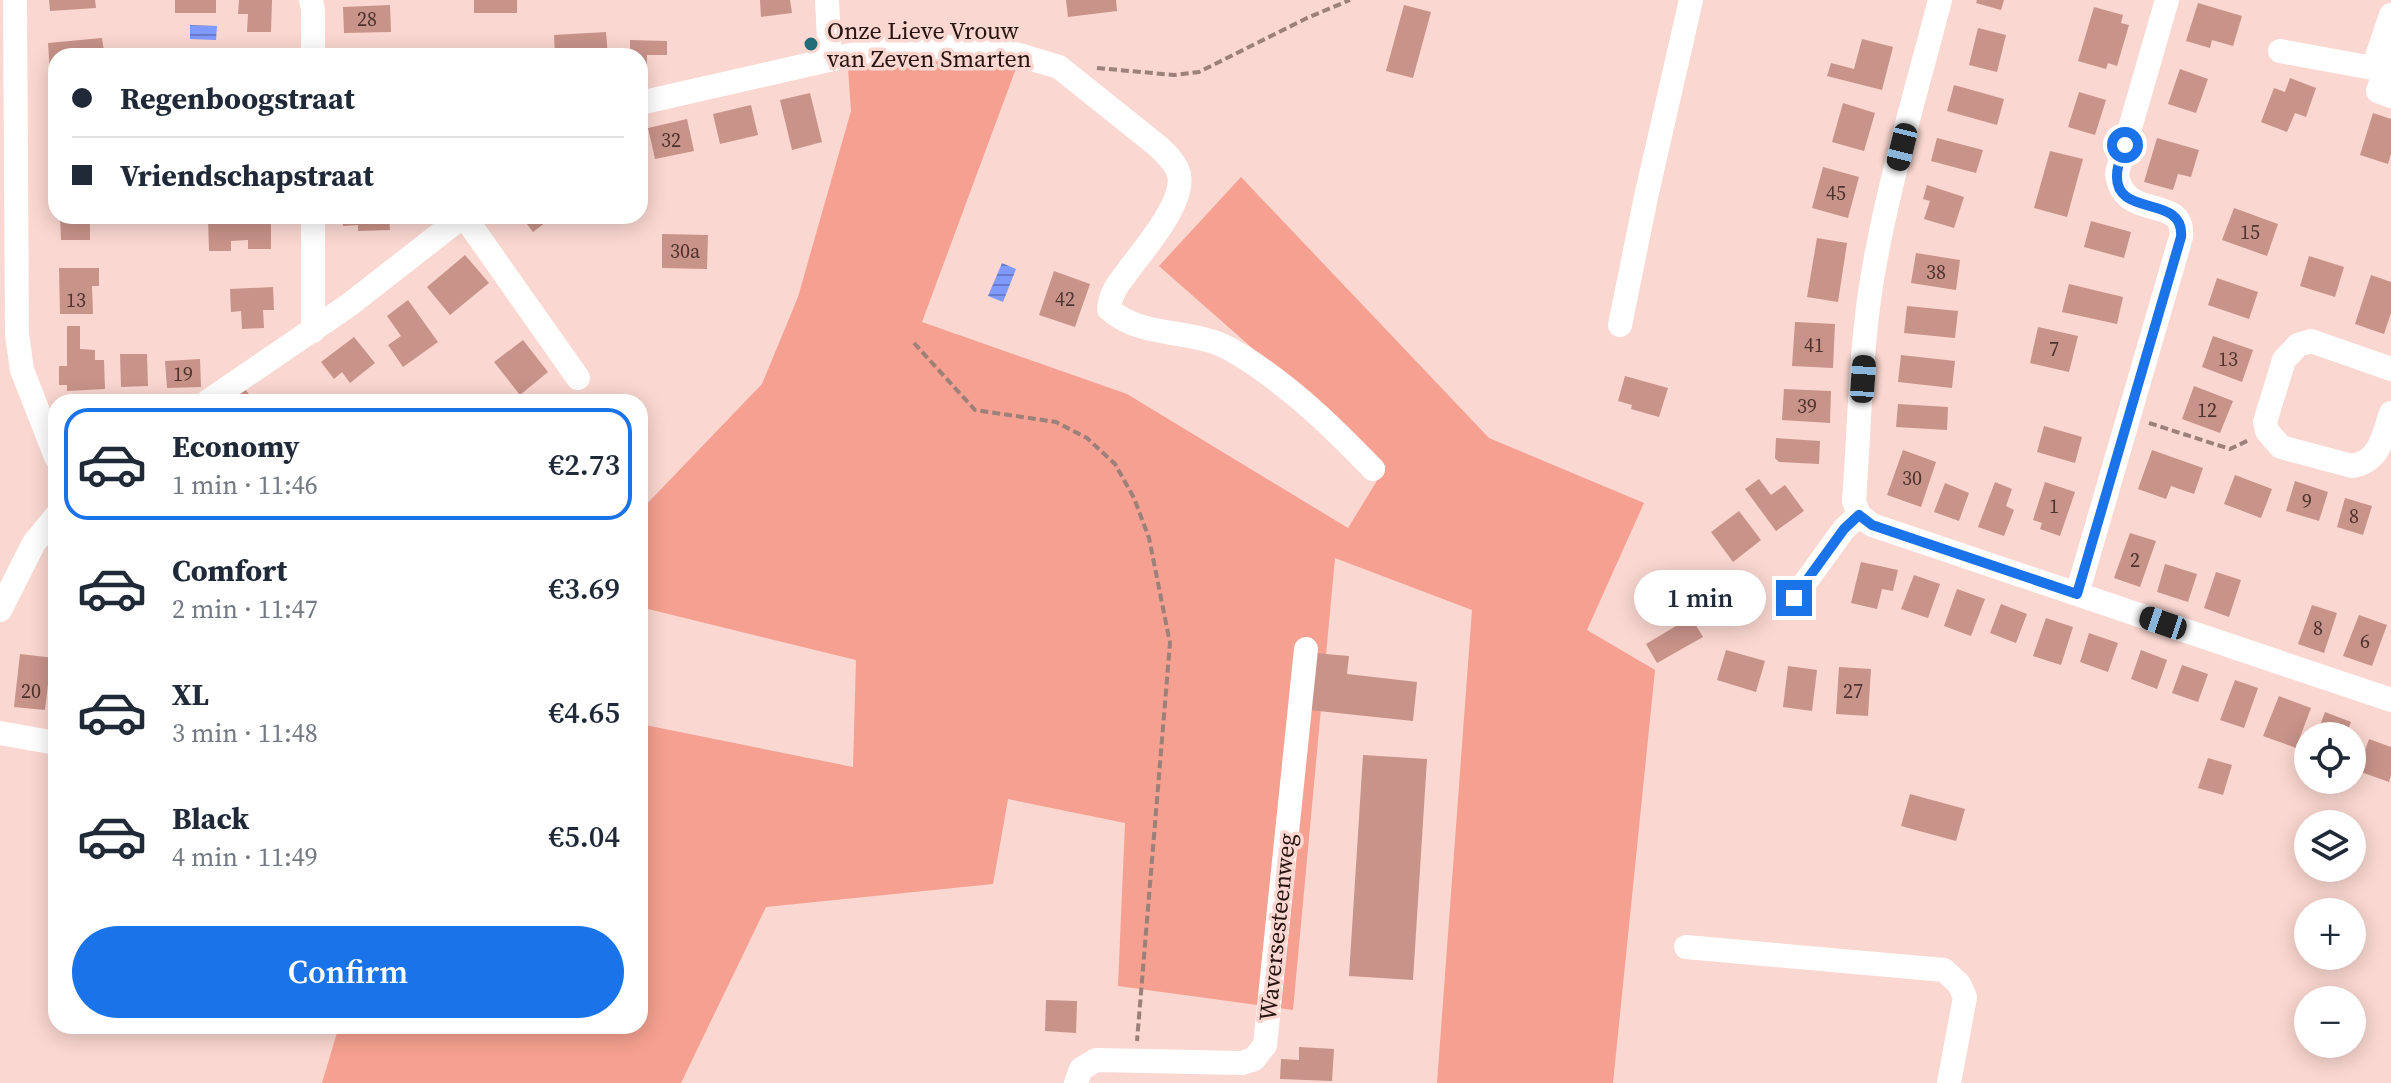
<!DOCTYPE html>
<html lang="en">
<head>
<meta charset="utf-8">
<style>
  body { margin:0; font-family:"Source Serif 4",serif; background:#f2f2f3; color:#1f2937; height:100vh; display:flex; flex-direction:column; font-size:30px; white-space:nowrap }
  * { box-sizing:border-box; margin:0 }
  p { font-size:26px; color:#747a83 }
  .icon { flex:none; width:44px; height:44px; fill:none; stroke:currentColor; stroke-width:2; stroke-linecap:round; stroke-linejoin:round }
  .map { position:relative; flex:1; overflow:hidden }
  .drawer { position:absolute; left:48px; top:394px; width:600px; height:640px; display:flex; flex-direction:column; background:#fff; border-radius:24px; box-shadow:0 4px 20px #0003 }
  .drawer>* { flex:none }
  .guide { position:absolute; left:48px; top:48px; width:600px; height:176px; border-radius:24px; box-shadow:0 4px 20px #0003; display:grid; align-content:center; height:176px; padding:0 24px; background:#fff }
  .controls { position:absolute; left:2294px; top:722px; display:grid; gap:16px }
  .controls a { display:grid; place-items:center; width:72px; height:72px; border-radius:50%; background:#fff; box-shadow:0 4px 20px #0003; font-size:40px }
  .end { position:absolute; width:36px; height:36px; margin:-18px; border:10px solid #1a73e8; background:#fff; box-shadow:0 0 0 4px #fff }
  .from { border-radius:50% }
  .bubble { position:absolute; height:56px; border-radius:28px; background:#fff; box-shadow:0 4px 20px #0003; font-size:26px; font-weight:600; line-height:56px; text-align:center }
  .car { position:absolute; width:24px; height:48px; margin:-24px -12px; border-radius:10px; box-shadow:0 0 6px 2px #0007; background:linear-gradient(#222 24%,#8ab4d8 0 40%,#222 0 76%,#8ab4d8 0 86%,#222 0) }
  .guide b { display:flex; align-items:center; gap:28px; height:76px; font-size:30px }
  .guide b+b { border-top:2px solid #e0e1e3 }
  .guide i { width:20px; height:20px; background:#1f2937 }
  ul { padding:14px 0 0; list-style:none }
  li { display:flex; align-items:center; gap:24px; height:112px; margin:0 16px 12px; padding:0 8px; border:4px solid transparent; border-radius:24px }
  li div { flex:1 }
  li b { display:block; font-size:30px }
  li em { font-style:normal; font-weight:600 }
  li.on { border-color:#1a73e8 }
  li>.icon { width:72px; height:72px; stroke-width:1.5 }
  .action { display:flex; gap:16px; margin-top:auto; padding:16px 24px }
  .action a { flex:1; height:92px; border-radius:48px; background:#1a73e8; color:#fff; font-size:32px; font-weight:600; line-height:92px; text-align:center }
  .map>svg:first-child { display:block }
  .green { fill:#f5a090 }
  .water { fill:url(#water-rules) }
  .building { fill:#c89389 }
  .lines { fill:none; stroke-linecap:round; stroke-linejoin:round }
  .path { stroke:#9c807a; stroke-width:4; stroke-dasharray:8 4; stroke-linecap:butt }
  .minor { stroke:#fff; stroke-width:24 }
  .route { stroke:#1a73e8; stroke-width:10 }
  .poi-dot { fill:#236b77; stroke:#fad7d0; stroke-width:3 }
  .labels { text-anchor:middle; dominant-baseline:central; stroke-width:7; stroke-linejoin:round; paint-order:stroke }
  .number-label { font-size:20px; fill:#4f332e }
  .poi-label { font-size:24px; fill:#271310; stroke:#fad7d0; text-anchor:start }
  .street-label { font-size:24px; fill:#271310; stroke:#fad7d0 }
</style>
</head>
<body>
<div class="map">
<svg width="2391" height="1083" viewBox="0 0 2391 1083">
  <defs>
    <pattern id="water-rules" width="6" height="5" patternUnits="userSpaceOnUse" patternTransform="scale(2)"><rect width="6" height="5" fill="#7f99fc"/><path d="M0 2.5h6" fill="none" stroke="#687ccb"/></pattern>
  </defs>
  <rect width="100%" height="100%" fill="#fad7d0"/>
  <path class="green" d="M918 61 1018 63 922 322 1127 394 1348 528 1386 466 1159 266 1241 177 1489 438 1644 503 1587 630 1655 670 1613 1083H1437L1472 610 1335 558 1293 1010 1118 986 1125 823 1008 799 993 884 766 907 681 1083H322L339 1026H640V724L853 767 856 660 640 607V511L762 384 798 297 851 111 848 68Z"/>
  <path class="water" d="M190 25 217 26 216 40 190 39Z
    M1002 263 1016 269 1003 302 988 296Z"/>
  <path class="building" d="M49 0H95L96 8 50 11Z
    M175 0H216V13H175Z
    M239 0H272L271 32H247L248 14H238Z
    M474 0H517V13H474Z
    M760 0H790L792 13 761 17Z
    M1066 0H1116L1117 11 1068 17Z
    M1977 0H2004L2001 10 1976 3Z
    M2198 3 2242 16 2233 46 2212 40 2210 48 2186 41Z
    M390 5 391 32 344 33 343 7Z
    M1404 5 1431 12 1413 78 1386 71Z
    M2094 7 2123 15 2121 23 2129 25 2117 66 2108 63 2106 69 2078 61Z
    M1978 28 2006 35 1997 72 1969 65Z
    M606 32 608 56H555L554 35Z
    M102 38 104 51 89 52V56H56V72L50 73 48 43Z
    M1862 39 1893 47 1882 90 1827 76 1831 63 1854 69Z
    M630 40 667 41V55H647V89H640V56H630Z
    M2180 69 2208 79 2196 113 2168 104Z
    M2290 78 2316 88 2306 117 2295 113 2287 132 2261 122 2274 88 2285 92Z
    M1954 85 2004 99 1997 125 1947 111Z
    M2079 92 2106 100 2095 135 2068 127Z
    M810 93 822 142 792 150 780 100Z
    M1843 103 1875 113 1864 151 1832 142Z
    M751 105 758 135 720 144 713 114Z
    M2373 113 2391 119V154L2388 164 2360 155Z
    M687 119 694 151 655 159 648 128Z
    M1937 138 1983 150 1976 173 1931 161Z
    M2157 138 2199 150 2191 177 2178 174 2173 190 2144 182Z
    M2050 151 2083 159 2067 217 2034 208Z
    M1823 167 1859 177 1848 218 1812 208Z
    M1927 185 1964 197 1954 228 1924 219 1930 201 1923 199Z
    M2234 208 2278 224 2267 256 2222 240Z
    M60 216H90V240H61Z
    M342 216H389L390 230 358 231V225L343 226Z
    M521 216H554L533 232Z
    M271 217V249H248V240L231 241V251H209L208 218Z
    M2091 221 2131 232 2124 258 2084 247Z
    M662 234 708 235 707 269 662 268Z
    M1817 238 1847 243 1838 302 1807 297Z
    M1916 253 1960 260 1956 290 1911 283Z
    M465 255 489 283 450 315 427 287Z
    M2309 256 2344 267 2335 297 2300 286Z
    M59 268H99V286H92L93 314H60Z
    M1054 271 1090 284 1075 327 1039 315Z
    M2371 275 2391 282V313L2384 334 2355 324Z
    M2217 278 2258 292 2249 319 2208 305Z
    M2069 284 2123 297 2117 324 2062 312Z
    M273 287 274 310H263L264 328 242 329 241 311 231 312 230 289Z
    M408 300 438 342 403 367 388 345 401 336 387 316Z
    M1907 306 1958 311 1955 338 1904 333Z
    M1795 322 1835 324 1833 368 1792 366Z
    M67 326H80V349L95 350V360H104L105 389 67 391V385H59V366H67Z
    M2038 327 2078 336 2069 372 2030 363Z
    M2213 336 2253 350 2242 382 2202 367Z
    M354 337 375 363 350 383 342 372 334 379 321 362Z
    M523 340 548 372 520 395 494 362Z
    M120 354H147L148 386 121 387Z
    M1901 355 1955 361 1952 388 1898 382Z
    M200 359 201 387 167 388 165 361Z
    M1625 376 1668 388 1659 417 1631 409 1632 405 1618 401Z
    M242 385 254 401 219 402Z
    M2194 386 2233 401 2220 433 2182 419Z
    M1784 389 1831 391 1830 423 1782 420Z
    M1898 404 1948 407 1947 430 1896 427Z
    M2044 426 2082 437 2075 463 2037 452Z
    M1776 438 1820 441 1819 464 1779 462 1775 458Z
    M1903 450 1936 462 1921 507 1887 495Z
    M2152 450 2203 468 2194 494 2171 486 2166 499 2138 489Z
    M2235 475 2272 489 2261 518 2224 504Z
    M1759 479 1771 495 1785 485 1804 511 1776 531 1745 489Z
    M2295 481 2328 492 2319 521 2286 511Z
    M1995 482 2012 489 2006 506 2014 510 2004 536 1978 527Z
    M2045 482 2075 492 2060 536 2040 529 2042 523 2033 520Z
    M1945 483 1969 493 1959 521 1934 512Z
    M2345 498 2372 506 2363 535 2337 527Z
    M1739 511 1761 540 1733 562 1711 532Z
    M2130 533 2156 541 2140 587 2114 578Z
    M1861 562 1898 570 1893 591 1882 589 1877 609 1851 603Z
    M2165 564 2197 574 2188 602 2157 592Z
    M2216 572 2241 580 2229 617 2204 608Z
    M1914 575 1940 584 1928 618 1901 609Z
    M1957 589 1985 599 1971 636 1944 626Z
    M2001 604 2027 614 2016 643 1990 633Z
    M2312 605 2337 613 2324 653 2298 644Z
    M2359 615 2387 625 2372 666 2343 656Z
    M1691 617 1703 637 1657 663 1646 644Z
    M2046 618 2073 627 2061 665 2033 656Z
    M2089 633 2118 643 2108 672 2080 662Z
    M1726 650 1765 661 1756 692 1717 680Z
    M2141 650 2167 660 2157 689 2131 679Z
    M1315 653 1349 656 1347 674 1417 682 1413 721 1309 710Z
    M20 654 55 658 53 675H49L45 710 14 707Z
    M2182 665 2208 674 2198 702 2172 693Z
    M1788 666 1817 670 1812 711 1783 707Z
    M1839 667 1871 669 1868 716 1836 714Z
    M2235 680 2258 688 2244 728 2220 720Z
    M2279 696 2311 708 2296 748 2263 736Z
    M2325 712 2351 722 2347 732 2351 733 2350 736H2316Z
    M2369 739 2391 747V775L2389 782 2358 771Z
    M1363 755 1427 759 1413 980 1349 976Z
    M2208 758 2232 765 2223 795 2198 788Z
    M1910 794 1965 809 1956 841 1901 826Z
    M1046 1000 1077 1001 1076 1033 1045 1031Z
    M1299 1047 1334 1049 1332 1081 1280 1079 1281 1059 1299 1060Z"/>
  <g class="lines">
    <path class="path" d="M1097 68 1174 75 1199 72 1307 18 1350 0
      M914 343 975 410 1056 422 1087 438 1115 464 1134 498 1149 538 1170 643 1137 1041
      M2149 423 2230 449 2249 440"/>
    <path class="minor" d="M15 0 17 334 22 370 56 457
      M311 0 313 9V56
      M827 0 830 59
      M1940 0C1917 89 1890 178 1874 268 1860 345 1860 424 1854 501L1859 515 1872 525 2391 700
      M2280 51 2373 68 2391 15
      M2391 54 2378 91 2391 96
      M640 103 864 52 906 46 983 48 1019 55 1059 67 1159 147C1166 154 1174 161 1178 171 1189 200 1141 252 1125 275 1117 285 1110 295 1109 309 1137 335 1179 330 1214 342 1229 347 1244 357 1257 366 1302 397 1335 430 1373 469
      M313 216V331
      M464 216 578 378
      M1620 325 1646 197 1691 0
      M2391 369 2311 341 2298 345 2284 360 2265 422 2267 431 2281 447 2352 466C2380 462 2383 436 2391 413
      M207 402 349 305 463 216
      M2077 594 2181 237C2186 193 2122 223 2117 173L2167 0
      M1794 598 1844 529 1859 515
      M0 610 34 543 56 516
      M0 733 56 743
      M1686 947 1944 970 1959 984 1965 997 1949 1083
      M1076 1083 1081 1069 1096 1060 1242 1063 1254 1059 1265 1045 1306 649"/>
  </g>
  <g class="lines">
    <path class="route" d="M1794 598 1844 529 1859 515 1872 525 2077 594 2181 237C2185 193 2115 219 2117 175 2117 165 2122 154 2125 145"/>
  </g>
  <circle class="poi-dot" cx="811" cy="44" r="8"/>
  <g class="labels">
    <g class="number-label">
      <text x="367" y="19">28</text>
      <text x="671" y="140">32</text>
      <text x="1836" y="193">45</text>
      <text x="2250" y="232">15</text>
      <text x="685" y="251">30a</text>
      <text x="1936" y="272">38</text>
      <text x="1065" y="299">42</text>
      <text x="76" y="300">13</text>
      <text x="1814" y="345">41</text>
      <text x="2054" y="349">7</text>
      <text x="2228" y="359">13</text>
      <text x="183" y="374">19</text>
      <text x="1807" y="406">39</text>
      <text x="2207" y="410">12</text>
      <text x="1912" y="478">30</text>
      <text x="2307" y="501">9</text>
      <text x="2054" y="506">1</text>
      <text x="2354" y="516">8</text>
      <text x="2135" y="560">2</text>
      <text x="2318" y="628">8</text>
      <text x="2365" y="641">6</text>
      <text x="31" y="691">20</text>
      <text x="1853" y="691">27</text>
    </g>
    <g class="poi-label">
      <text x="827" y="30">Onze Lieve Vrouw<tspan x="827" dy="28">van Zeven Smarten</tspan></text>
    </g>
    <g class="street-label">
      <text transform="translate(1277 927) rotate(-84)">Waversesteenweg</text>
    </g>
  </g>
</svg>
<div class="controls">
<a><svg class="icon" aria-label="locate" viewBox="0 0 24 24"><circle cx="12" cy="12" r="6"/><path d="M12 2v4M12 18v4M2 12h4M18 12h4"/></svg></a>
<a><svg class="icon" aria-label="layers" viewBox="0 0 24 24"><path d="M12 4l9 5-9 5-9-5zM3 14l9 5 9-5"/></svg></a>
<a>+</a>
<a>−</a>
</div>
<i class="end from" style="left:2125px;top:145px"></i>
<i class="end" style="left:1794px;top:598px"></i>
<div class="bubble" style="left:1634px;top:570px;width:132px">1 min</div>
<i class="car" style="left:1902px;top:147px;rotate:194deg"></i>
<i class="car" style="left:1863px;top:379px;rotate:4deg"></i>
<i class="car" style="left:2163px;top:623px;rotate:289deg"></i>
<div class="guide">
<b><i class="from"></i>Regenboogstraat</b>
<b><i></i>Vriendschapstraat</b>
</div>
<section class="drawer">
<ul>
<li class="on"><svg class="icon" aria-label="car" viewBox="0 0 24 24"><path d="M5 17H2v-5l4-1 3-4h7l3 4 3 1v5h-3M9 17h6M6 11h13"/><circle cx="7" cy="17" r="2"/><circle cx="17" cy="17" r="2"/></svg><div><b>Economy</b><p>1 min · 11:46</p></div><em>€2.73</em></li>
<li><svg class="icon" aria-label="car" viewBox="0 0 24 24"><path d="M5 17H2v-5l4-1 3-4h7l3 4 3 1v5h-3M9 17h6M6 11h13"/><circle cx="7" cy="17" r="2"/><circle cx="17" cy="17" r="2"/></svg><div><b>Comfort</b><p>2 min · 11:47</p></div><em>€3.69</em></li>
<li><svg class="icon" aria-label="car" viewBox="0 0 24 24"><path d="M5 17H2v-5l4-1 3-4h7l3 4 3 1v5h-3M9 17h6M6 11h13"/><circle cx="7" cy="17" r="2"/><circle cx="17" cy="17" r="2"/></svg><div><b>XL</b><p>3 min · 11:48</p></div><em>€4.65</em></li>
<li><svg class="icon" aria-label="car" viewBox="0 0 24 24"><path d="M5 17H2v-5l4-1 3-4h7l3 4 3 1v5h-3M9 17h6M6 11h13"/><circle cx="7" cy="17" r="2"/><circle cx="17" cy="17" r="2"/></svg><div><b>Black</b><p>4 min · 11:49</p></div><em>€5.04</em></li>
</ul>
<div class="action"><a>Confirm</a></div>
</section>
</div>
</body>
</html>
